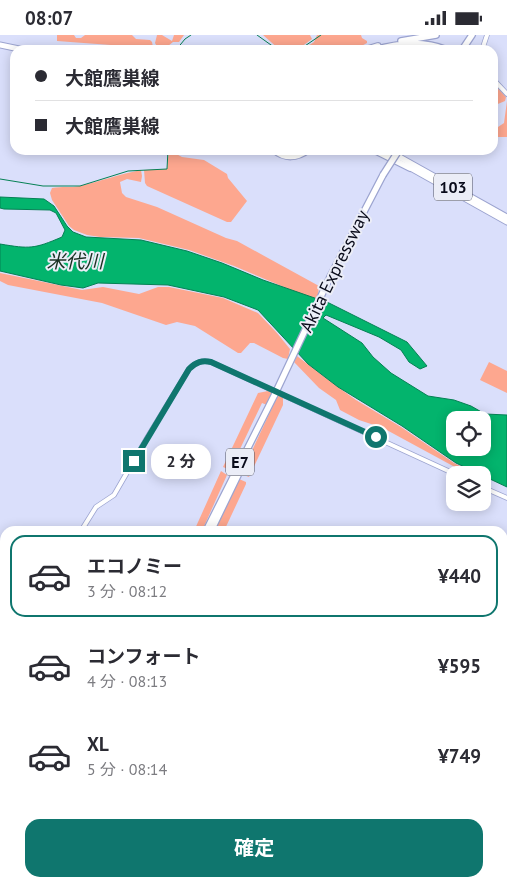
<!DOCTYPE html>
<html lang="ja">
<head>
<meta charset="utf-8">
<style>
  body { margin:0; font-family:"PT Sans","Noto Sans JP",sans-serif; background:#f2f2f3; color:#2b2b33; height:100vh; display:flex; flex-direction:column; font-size:19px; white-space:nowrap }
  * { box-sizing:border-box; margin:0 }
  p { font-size:16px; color:#7c7c81 }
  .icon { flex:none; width:28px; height:28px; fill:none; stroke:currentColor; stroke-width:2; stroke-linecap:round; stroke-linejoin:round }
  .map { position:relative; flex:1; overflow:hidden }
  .panel { position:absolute; left:0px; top:491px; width:508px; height:361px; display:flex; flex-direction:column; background:#fff; border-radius:15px 15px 0 0; box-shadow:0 2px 12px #0003 }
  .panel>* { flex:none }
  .guide { position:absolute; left:10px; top:10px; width:488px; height:110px; border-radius:15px; box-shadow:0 2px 12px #0003; display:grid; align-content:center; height:110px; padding:0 25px; background:#fff }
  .fabs { position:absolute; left:446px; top:376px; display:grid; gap:10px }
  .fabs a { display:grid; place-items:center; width:45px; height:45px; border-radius:10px; background:#fff; box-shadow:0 2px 12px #0003; font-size:25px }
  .end { position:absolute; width:22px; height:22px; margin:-11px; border:6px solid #0f766e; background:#fff; box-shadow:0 0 0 2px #fff }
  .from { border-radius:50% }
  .bubble { position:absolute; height:35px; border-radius:15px; background:#fff; box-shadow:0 2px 12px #0003; font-size:16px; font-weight:700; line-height:35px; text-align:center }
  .guide b { display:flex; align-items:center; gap:18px; height:48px; font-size:19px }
  .guide b+b { border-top:1px solid #e1e1e2 }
  .guide i { width:12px; height:12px; background:#2b2b33 }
  ul { padding:9px 0 0; list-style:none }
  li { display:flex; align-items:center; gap:15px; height:82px; margin:0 10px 8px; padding:0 15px; border:2px solid transparent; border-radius:15px }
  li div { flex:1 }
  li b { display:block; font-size:19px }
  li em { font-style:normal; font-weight:700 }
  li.current { border-color:#0f766e }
  li>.icon { width:45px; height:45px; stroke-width:1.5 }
  .primary-button { display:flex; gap:10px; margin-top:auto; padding:10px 25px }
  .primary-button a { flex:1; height:58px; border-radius:15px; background:#0f766e; color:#fff; font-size:20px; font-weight:700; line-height:58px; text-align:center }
  .status { display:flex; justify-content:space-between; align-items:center; height:35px; padding:0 25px; background:#fff; direction:ltr }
  .status svg { height:14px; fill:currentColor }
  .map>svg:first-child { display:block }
  .green { fill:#fda78f }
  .water { fill:#03b46d; stroke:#058154; fill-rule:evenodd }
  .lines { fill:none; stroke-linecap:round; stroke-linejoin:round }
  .stream { stroke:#058154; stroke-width:1 }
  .tertiary-casing { stroke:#9ca4d0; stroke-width:5.5 }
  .secondary-casing { stroke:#9ca4d0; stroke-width:5.5 }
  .trunk-casing { stroke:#9ca4d0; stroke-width:7 }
  .motorway-casing { stroke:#9ca4d0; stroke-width:8 }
  .tertiary { stroke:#fff; stroke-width:4 }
  .secondary { stroke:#fff; stroke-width:4 }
  .trunk { stroke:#fff; stroke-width:5 }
  .motorway { stroke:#fff; stroke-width:5.5 }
  .motorway-bridge-casing { stroke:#9ca4d0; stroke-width:8; stroke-linecap:butt }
  .motorway-bridge { stroke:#fff; stroke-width:5.5 }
  .route { stroke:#0f766e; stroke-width:6 }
  .labels { text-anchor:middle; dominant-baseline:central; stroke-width:4; stroke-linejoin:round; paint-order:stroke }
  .shield { fill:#ebedf7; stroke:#4d4f5c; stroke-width:1 }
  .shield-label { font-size:16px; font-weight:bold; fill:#090b1a }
  .street-label { font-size:18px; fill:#090b1a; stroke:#ebedf7 }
  .water-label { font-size:19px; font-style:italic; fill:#193022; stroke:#ebedf7 }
</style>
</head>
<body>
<div class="status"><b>08:07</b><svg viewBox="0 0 49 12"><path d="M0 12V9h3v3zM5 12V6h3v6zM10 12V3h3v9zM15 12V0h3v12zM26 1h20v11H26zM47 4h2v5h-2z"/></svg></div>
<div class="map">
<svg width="507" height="852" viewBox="0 0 507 852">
  <rect width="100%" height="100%" fill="#dadffb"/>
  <path class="green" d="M57 0H74L76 3H81L85 0H132L136 4 150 5 152 7 153 12 151 13 57 6Z
    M157 0H162L172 6 174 0H184L179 7H173L163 15H159L155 8Z
    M263 0H310L312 4 297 15H280Z
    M317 0H361L362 3 367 6V8L354 15H302L314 7Z
    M492 47 506 62 505 66 493 71Z
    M507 66V102H493V92H498L504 88Z
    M169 115 182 122 204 125 227 139 228 143 247 166 231 187H227L147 151 145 148 144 135 167 134Z
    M141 135 142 141 141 147 127 144 120 147 122 158 126 162 157 172 226 203 237 206 319 251 318 261 315 265 234 231 189 215 139 203 100 202 87 200 74 195 69 191 52 165 50 158 52 153C62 151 71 153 80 151 101 146 120 139 141 135Z
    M0 238 82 255 103 252 139 259 158 252H169L223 263 258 278 277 298 290 314 288 324 283 323 254 308H250L241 318H238L195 291 177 287 166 290 102 268 8 250 0 246Z
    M297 321 335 350 356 365 401 392 454 428 478 440H471L464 437 383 393 359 385 340 375 336 365 319 353 294 327Z
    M489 327 507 336V358L480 345Z
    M268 356 272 358 267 370 262 368 230 435 223 432 258 358Z
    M278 360 283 362V370L249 442 241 439Z
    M221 436 227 440 202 496H194Z
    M239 444 246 447V449L224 496H214Z"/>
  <path class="water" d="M0 162 44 164 54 171 67 191 73 197 86 202 141 205 187 216 222 228 263 245 329 268 407 307 427 331 420 334 409 327 401 315 379 302 326 280 323 283 362 308 373 322 391 338 428 361 454 365 471 371 485 379 507 380V452L456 428 402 391 338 352 308 329 258 275 224 262 168 250 98 248 83 253 61 250 0 236V209C30 214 34 214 62 202L65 195 56 178 50 175 4 174 0 173ZM455 385H482V412H455Z"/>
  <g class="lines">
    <path class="stream" d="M257 0 278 15
      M176 15 185 4 191 0
      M299 15 321 0
      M0 144 43 151H80L128 136 167 134 168 115"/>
    <defs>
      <path id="tertiary" d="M482 15 487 0
        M492 43 507 59
        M502 595C507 581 503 567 507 552
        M502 661 507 675"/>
      <path id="secondary" d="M482 452 507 463
        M81 496 96 472 114 460 147 403 189 334C196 327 202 325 211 327L457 440
        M0 567H5"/>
      <path id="trunk" d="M0 10 24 15
        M396 120 507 182
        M407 131 507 187"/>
      <path id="motorway" d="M401 6 436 0
        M404 12 421 15
        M365 15 378 11
        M374 15C399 8 423 5 447 15
        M462 15 472 0
        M274 115C285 124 297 123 308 115
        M374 115 410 133
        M387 115 399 122
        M331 240 383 140
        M206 496 275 359
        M211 496 239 438
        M28 852 30 848
        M33 852 36 848"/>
    </defs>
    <use href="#tertiary" class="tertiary-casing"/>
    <use href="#secondary" class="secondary-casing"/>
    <use href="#trunk" class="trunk-casing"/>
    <use href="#motorway" class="motorway-casing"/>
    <use href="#tertiary" class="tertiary"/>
    <use href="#secondary" class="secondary"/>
    <use href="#trunk" class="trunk"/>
    <use href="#motorway" class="motorway"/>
    <defs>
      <path id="motorway-bridge" d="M383 140 399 115
        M275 359 331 240"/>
    </defs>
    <use href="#motorway-bridge" class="motorway-bridge-casing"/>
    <use href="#motorway-bridge" class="motorway-bridge"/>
  </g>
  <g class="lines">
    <path class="route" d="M134 426 189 334C196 327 202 325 211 327L376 402"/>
  </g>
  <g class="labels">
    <g class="shield">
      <rect x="434" y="138.5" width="38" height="27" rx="4"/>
      <rect x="226" y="413.5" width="28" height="27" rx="4"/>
    </g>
    <g class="shield-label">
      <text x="453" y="152">103</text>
      <text x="240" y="427">E7</text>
    </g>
    <g class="street-label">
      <text transform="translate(334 236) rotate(-64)">Akita Expressway</text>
    </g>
    <g class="water-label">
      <text x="75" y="226">米代川</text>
    </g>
  </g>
</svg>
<div class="fabs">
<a><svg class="icon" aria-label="locate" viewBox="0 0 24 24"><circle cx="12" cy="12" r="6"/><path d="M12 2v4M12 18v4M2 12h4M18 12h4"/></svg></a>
<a><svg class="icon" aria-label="layers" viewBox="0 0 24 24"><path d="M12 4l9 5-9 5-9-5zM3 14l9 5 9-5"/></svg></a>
</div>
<i class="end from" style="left:376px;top:402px"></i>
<i class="end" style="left:134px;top:426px"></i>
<div class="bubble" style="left:151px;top:409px;width:60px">2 分</div>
<div class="guide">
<b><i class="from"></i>大館鷹巣線</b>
<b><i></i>大館鷹巣線</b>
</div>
<section class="panel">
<ul>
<li class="current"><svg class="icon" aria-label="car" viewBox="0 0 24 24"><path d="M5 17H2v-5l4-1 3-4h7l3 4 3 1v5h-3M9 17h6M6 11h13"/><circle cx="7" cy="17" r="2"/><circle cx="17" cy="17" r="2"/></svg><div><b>エコノミー</b><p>3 分 · 08:12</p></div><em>¥440</em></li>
<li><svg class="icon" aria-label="car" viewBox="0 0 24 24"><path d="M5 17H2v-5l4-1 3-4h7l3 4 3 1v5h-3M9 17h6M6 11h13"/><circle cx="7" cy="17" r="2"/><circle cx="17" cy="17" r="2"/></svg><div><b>コンフォート</b><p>4 分 · 08:13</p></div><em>¥595</em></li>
<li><svg class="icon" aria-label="car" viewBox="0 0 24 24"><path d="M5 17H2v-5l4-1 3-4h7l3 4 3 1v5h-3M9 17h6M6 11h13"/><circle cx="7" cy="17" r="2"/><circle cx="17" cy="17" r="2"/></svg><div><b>XL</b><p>5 分 · 08:14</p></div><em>¥749</em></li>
</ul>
<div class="primary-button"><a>確定</a></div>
</section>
</div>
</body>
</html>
